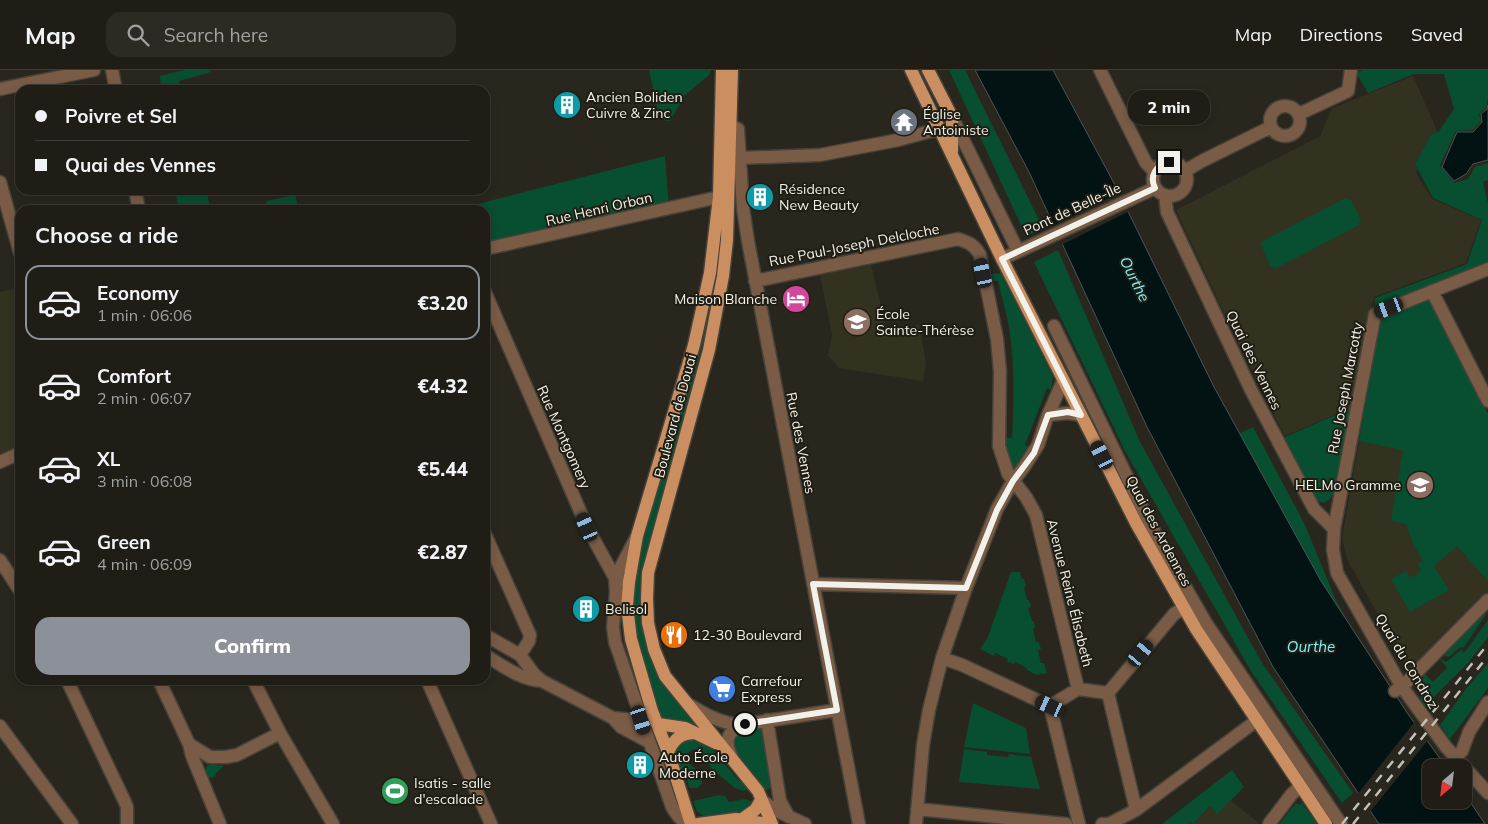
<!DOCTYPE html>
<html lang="en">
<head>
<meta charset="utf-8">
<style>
  body { margin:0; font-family:Mulish,sans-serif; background:#2c2a23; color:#f1f3f6; height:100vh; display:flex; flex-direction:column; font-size:19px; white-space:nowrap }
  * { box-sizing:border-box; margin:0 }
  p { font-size:16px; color:#a1a2a1 }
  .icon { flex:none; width:28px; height:28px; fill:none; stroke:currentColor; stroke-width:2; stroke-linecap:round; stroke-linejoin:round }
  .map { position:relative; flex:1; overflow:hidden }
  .details { position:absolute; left:15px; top:135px; width:475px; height:480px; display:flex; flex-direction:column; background:#1f1d16; border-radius:15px; box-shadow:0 2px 8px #0003,0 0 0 1px #3c3b35 }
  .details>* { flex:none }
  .top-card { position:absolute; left:15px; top:15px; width:475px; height:110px; border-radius:15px; box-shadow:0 2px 8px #0003,0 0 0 1px #3c3b35; display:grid; align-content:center; height:110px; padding:0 20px; background:#1f1d16 }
  .needle { width:32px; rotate:208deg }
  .controls { position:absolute; left:1422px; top:689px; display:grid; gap:10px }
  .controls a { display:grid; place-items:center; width:50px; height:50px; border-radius:10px; background:#1f1d16; box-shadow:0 2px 8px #0003,0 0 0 1px #3c3b35; font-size:25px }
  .end { position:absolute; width:22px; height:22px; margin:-11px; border:6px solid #f2f1ea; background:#111; box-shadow:0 0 0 2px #111 }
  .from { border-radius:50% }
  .bubble { position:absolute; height:35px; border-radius:15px; background:#1f1d16; box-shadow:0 2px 8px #0003,0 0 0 1px #3c3b35; font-size:16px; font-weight:800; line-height:35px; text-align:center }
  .car { position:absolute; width:15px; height:30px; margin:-15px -8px; border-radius:6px; box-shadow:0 0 4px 1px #0007; background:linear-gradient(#222 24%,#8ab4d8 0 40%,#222 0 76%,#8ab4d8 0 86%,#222 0) }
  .top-card b { display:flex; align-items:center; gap:18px; height:48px; font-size:19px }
  .top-card b+b { border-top:1px solid #3c3b35 }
  .top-card i { width:12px; height:12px; background:#f1f3f6 }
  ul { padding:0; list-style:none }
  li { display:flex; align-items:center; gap:15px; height:75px; margin:0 10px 8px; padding:0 10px; border:2px solid transparent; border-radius:15px }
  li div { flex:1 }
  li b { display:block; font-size:19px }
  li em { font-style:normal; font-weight:800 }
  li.on { border-color:#8c9099 }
  li>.icon { width:45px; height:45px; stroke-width:1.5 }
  h2 { padding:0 20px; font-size:22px; line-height:60px }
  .action { display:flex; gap:10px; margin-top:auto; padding:10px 20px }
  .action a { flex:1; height:58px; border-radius:15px; background:#8c9099; color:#fff; font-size:20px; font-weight:800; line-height:58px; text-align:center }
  header { display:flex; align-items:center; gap:30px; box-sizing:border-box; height:70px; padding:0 25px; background:#1f1d16; border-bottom:1px solid #3c3b35 }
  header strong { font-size:24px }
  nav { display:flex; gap:28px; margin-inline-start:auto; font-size:18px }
  .search { width:350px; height:45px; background:#2c2a23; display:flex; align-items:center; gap:12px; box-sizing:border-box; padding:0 18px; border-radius:15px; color:#a1a2a1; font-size:19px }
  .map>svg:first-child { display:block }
  .built { fill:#33311f }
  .green { fill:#084e30 }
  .water { fill:#031213; stroke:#4b5554 }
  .pier { fill:#29271d }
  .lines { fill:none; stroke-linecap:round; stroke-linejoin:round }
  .minor-casing { stroke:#45433a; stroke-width:15 }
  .major-casing { stroke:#45433a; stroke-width:15 }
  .minor { stroke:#795b46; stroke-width:12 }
  .major { stroke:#ca8e61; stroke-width:12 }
  .rail { stroke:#c2c1b9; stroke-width:2.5; stroke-dasharray:9 9; stroke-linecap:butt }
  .route { stroke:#f2f1ea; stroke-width:6 }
  .labels { text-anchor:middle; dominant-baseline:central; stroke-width:4; stroke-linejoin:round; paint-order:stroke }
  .poi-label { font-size:14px; fill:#f2f1ea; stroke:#201e13; text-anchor:start }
  .street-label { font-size:14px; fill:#f2f1ea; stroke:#201e13 }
  .water-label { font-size:15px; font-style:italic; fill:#76f5fd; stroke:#201e13 }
</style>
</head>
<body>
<header>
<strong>Map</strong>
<div class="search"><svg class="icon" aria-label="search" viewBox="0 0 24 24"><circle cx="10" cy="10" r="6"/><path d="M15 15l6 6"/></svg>Search here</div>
<nav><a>Map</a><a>Directions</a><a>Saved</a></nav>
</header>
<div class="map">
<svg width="1488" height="754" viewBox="0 0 1488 754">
  <rect width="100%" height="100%" fill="#29271d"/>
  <path class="built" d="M1413 6 1438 63 1416 103 1432 129 1481 150 1466 193 1374 227 1351 338 1285 366 1234 265 1176 140 1320 66 1332 38Z
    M871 195 887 261 919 255 926 293 923 311 839 298 828 285 832 265 820 205Z
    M20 217V375L0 384V222Z
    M1430 227 1488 343V522L1415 594H1405L1347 489 1342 468 1381 246Z
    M1230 730 1259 753 1258 754H1187L1190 751 1193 754 1210 736 1218 743Z"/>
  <path class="green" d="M184 0H210L211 2 179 11 181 20H161L160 6Z
    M649 0H711L709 5 685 25 670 51 660 50Z
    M949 0H965L1043 158 1026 166Z
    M1363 0H1488V29L1486 38 1479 44 1481 51 1473 60 1456 61 1440 95 1454 113 1468 109 1475 97 1488 93V110L1483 112 1488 133V193L1374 241 1375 228 1467 194 1482 150 1433 128 1415 94 1431 65 1439 61 1454 39 1444 4H1414L1368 23 1356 3Z
    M665 86 669 137 485 179V140H455Z
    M175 120H206L211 140H179Z
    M295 125 299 140H267L266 131Z
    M1346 128 1351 130 1361 150 1359 155 1277 198 1270 196 1261 175 1262 171Z
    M719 171 722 174 713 233 649 480 641 533 642 556 654 596 664 615 698 653 701 659 660 649 633 561V499Z
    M1058 180 1140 372 1262 593 1353 723 1342 733 1251 601 1125 381 1034 192Z
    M1001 203 1053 307 1051 320 1047 318 1025 375 1030 378 1024 389 1014 400 1011 399 1004 368H1012C1014 330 1015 290 1008 252 1005 238 1001 224 998 211H993L992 204Z
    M1430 227 1488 344V511L1457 476 1434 496 1449 520 1410 542 1391 509 1406 501 1410 507 1416 505 1421 500 1417 494 1423 491 1413 474 1406 454 1391 451 1403 380 1359 371 1381 246Z
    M1351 338 1334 423 1330 429 1324 433 1315 430 1283 368Z
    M1253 357 1305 455 1335 528 1359 573 1288 464 1236 365Z
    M1011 502H1020L1022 509H1024L1026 516 1024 517 1027 530H1029L1031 537 1028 538 1032 551H1034L1035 558 1033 559 1036 572H1039L1041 579 1038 580 1041 593H1044L1047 603 1037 605 1027 600V598L1015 592 1014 594 1007 592 1008 589 995 583 994 586 980 579 987 569Z
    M1487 543 1464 577 1459 578 1449 587 1444 586C1446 574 1477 550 1487 543Z
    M1488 550V567L1468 593 1425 636C1417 627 1419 615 1425 604L1433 612 1447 598 1439 588 1446 592 1461 580 1464 583Z
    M1488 593V618L1450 669 1440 655 1466 619Z
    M973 633 1026 658 1030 684 964 677Z
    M757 657 761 659 763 664 770 713V718L767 720 763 719 732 679 731 671 742 660Z
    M689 668 707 673 738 710 750 718 744 721 735 718 712 699 699 680C691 678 688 682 683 688L701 704 702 714 697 718H689C688 712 686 707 684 702 676 690 672 692 676 677Z
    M964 679 987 682V685L1008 687 1009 684 1031 687 1040 719 959 712Z
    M211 694 224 696 216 703 215 707 211 708 207 706 205 702 207 696Z
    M1232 700 1244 717 1217 744 1210 736 1193 754 1190 751 1187 754H1162Z
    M719 725 725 726 729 732 745 729 753 732 751 737 742 744 706 747 697 742 693 731Z
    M1296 733 1299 735 1302 733 1317 754H1279Z"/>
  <path class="water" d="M975 0H1053L1115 115 1214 317 1321 511 1408 644 1446 697 1431 698V730H1464V723L1485 754H1379L1375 748 1273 597 1147 357 1029 102Z
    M1488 35V90L1473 94 1466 104 1454 111 1442 97 1457 62H1473L1482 52 1481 44 1487 39Z"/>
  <path class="pier" d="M1121 122 1130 141 1061 175 1052 156Z
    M1416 650 1429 669 1369 743 1357 725Z"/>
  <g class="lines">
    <defs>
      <path id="minor" d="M112 0 116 20
        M1100 0 1146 93 1154 101
        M0 19 94 0
        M1270 51a15 15 0 1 1 30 0a15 15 0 1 1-30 0Z
        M1299 44 1348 21 1351 0
        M952 47 1018 181
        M732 56 738 59 743 138 748 171 859 754
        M739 88 820 85 898 70 939 59
        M1153 109a17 17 0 1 1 34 0a17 17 0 1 1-34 0Z
        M1185 101 1202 91 1271 57
        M0 112 20 183
        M135 120 139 140
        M1165 125 1167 142 1251 320 1314 439 1334 459
        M485 179 719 127
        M1002 189 1155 118
        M1488 199 1375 244 1334 459 1333 480 1337 503 1402 617 1446 677 1488 723
        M755 211 958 169C968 172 975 175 980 185L997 269 1000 301 999 376 1008 404 1026 427 1036 445 1078 619
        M1432 221 1488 331
        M485 222 587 457 615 508 629 512
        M1054 256 1145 444 1173 496 1206 553 1341 754
        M1048 345 1068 343 1081 345
        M0 392 20 383
        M485 464 530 565 529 571 520 585
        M636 468 615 508 616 522 613 557 615 572 672 737C677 745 681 751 689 754
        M0 490 20 521
        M813 514 966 518
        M485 565 520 585 534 604 542 611 613 648 621 657 649 672
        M485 585C503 596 521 610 542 611
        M942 588 962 595 1050 636
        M67 610 124 730 127 737V754
        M159 610 189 674 210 687H226L237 685 280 663
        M253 610 280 663 333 754
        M427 610 491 754
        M1395 621 1402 617 1488 530
        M1108 623 1136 740
        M1108 623 1174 544 1184 538
        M690 635C706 645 721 653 740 655
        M1050 636 1079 754
        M1050 636 1078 619 1108 623
        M613 648 647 651
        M767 650 780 731 789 747
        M0 656 72 754
        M189 674 192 686 220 754
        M732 688C725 672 725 665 740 655L837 640
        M1455 688 1462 681 1469 662 1488 632
        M761 730 777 741 805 754
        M917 739 1066 754
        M916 754 923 675 929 640 942 588 966 518 997 439 1013 411 1024 397 1038 375 1048 345 1063 311
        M1102 754H1109L1136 740 1256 651
        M1269 754 1291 725 1300 716"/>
      <path id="major" d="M732 0 727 170 723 206 709 280 648 503 647 529 648 553 654 579 665 606 758 721 772 754
        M911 0 1002 189 1136 453 1196 559 1326 754
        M928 0 952 47V81
        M658 654 685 658 716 673
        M668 682C674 668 682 663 696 663
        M741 750 755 740 761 730
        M691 754 668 682 652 641 631 569 627 536 629 512 637 466 694 275 710 203 719 127 722 0
        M698 754 736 749 769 754"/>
    </defs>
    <use href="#minor" class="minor-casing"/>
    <use href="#major" class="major-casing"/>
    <use href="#minor" class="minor"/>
    <use href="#major" class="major"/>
    <path class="rail" d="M1342 754 1488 574
      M1353 754 1488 586"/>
  </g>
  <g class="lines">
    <path class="route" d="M745 654 837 640 813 514 966 518 997 440 1013 411 1034 383 1048 345 1068 342 1081 345 1002 189 1155 118C1149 106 1156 95 1169 92"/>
  </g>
  <defs>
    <symbol id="building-disc" viewBox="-11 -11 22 22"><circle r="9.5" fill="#0f9aa8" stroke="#201e13"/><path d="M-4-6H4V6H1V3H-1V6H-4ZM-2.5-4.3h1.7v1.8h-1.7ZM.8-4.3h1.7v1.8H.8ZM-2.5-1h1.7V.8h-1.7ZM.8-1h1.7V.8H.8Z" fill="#fff"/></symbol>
    <symbol id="temple-disc" viewBox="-11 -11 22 22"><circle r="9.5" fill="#6b7280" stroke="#201e13"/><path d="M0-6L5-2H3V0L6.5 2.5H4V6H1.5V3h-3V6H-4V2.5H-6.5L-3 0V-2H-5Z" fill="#fff"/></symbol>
    <symbol id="hotel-disc" viewBox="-11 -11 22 22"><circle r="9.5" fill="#d1479c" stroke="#201e13"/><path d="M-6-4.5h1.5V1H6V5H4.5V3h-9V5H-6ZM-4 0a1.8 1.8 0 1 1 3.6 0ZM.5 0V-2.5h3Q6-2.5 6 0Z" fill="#fff"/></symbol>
    <symbol id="school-disc" viewBox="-11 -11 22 22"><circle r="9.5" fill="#8d6e63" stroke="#201e13"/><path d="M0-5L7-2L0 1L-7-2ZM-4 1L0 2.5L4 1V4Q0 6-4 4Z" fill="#fff"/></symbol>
    <symbol id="restaurant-disc" viewBox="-11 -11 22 22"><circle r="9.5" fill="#e8710a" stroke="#201e13"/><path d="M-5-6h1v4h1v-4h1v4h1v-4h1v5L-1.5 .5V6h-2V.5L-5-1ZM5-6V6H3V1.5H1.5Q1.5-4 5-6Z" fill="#fff"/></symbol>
    <symbol id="supermarket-disc" viewBox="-11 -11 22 22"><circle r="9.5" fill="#3f7fe0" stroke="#201e13"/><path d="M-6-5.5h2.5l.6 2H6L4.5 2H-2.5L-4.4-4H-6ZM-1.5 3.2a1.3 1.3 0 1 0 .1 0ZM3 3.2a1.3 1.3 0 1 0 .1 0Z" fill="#fff"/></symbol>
    <symbol id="stadium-disc" viewBox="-11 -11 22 22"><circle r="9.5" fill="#2e9e5b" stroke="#201e13"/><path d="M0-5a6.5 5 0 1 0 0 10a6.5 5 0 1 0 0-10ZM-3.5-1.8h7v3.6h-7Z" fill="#fff"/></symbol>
  </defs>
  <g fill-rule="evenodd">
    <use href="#building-disc" x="551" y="19" width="32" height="32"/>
    <use href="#temple-disc" x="888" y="36" width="32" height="32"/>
    <use href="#building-disc" x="744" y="111" width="32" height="32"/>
    <use href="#hotel-disc" x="780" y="213" width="32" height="32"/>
    <use href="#school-disc" x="841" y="236" width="32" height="32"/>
    <use href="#school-disc" x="1404" y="399" width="32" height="32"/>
    <use href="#building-disc" x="570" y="523" width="32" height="32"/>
    <use href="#restaurant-disc" x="658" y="549" width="32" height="32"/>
    <use href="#supermarket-disc" x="706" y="603" width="32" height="32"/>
    <use href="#building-disc" x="624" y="679" width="32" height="32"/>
    <use href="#stadium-disc" x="379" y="705" width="32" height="32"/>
  </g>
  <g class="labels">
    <g class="poi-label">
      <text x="586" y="27">Ancien Boliden<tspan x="586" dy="16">Cuivre &amp; Zinc</tspan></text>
      <text x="923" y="44">Église<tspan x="923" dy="16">Antoiniste</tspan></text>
      <text x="779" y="119">Résidence<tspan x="779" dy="16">New Beauty</tspan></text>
      <text x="777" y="229" text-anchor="end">Maison Blanche</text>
      <text x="876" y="244">École<tspan x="876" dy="16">Sainte-Thérèse</tspan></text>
      <text x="1401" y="415" text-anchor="end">HELMo Gramme</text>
      <text x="605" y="539">Belisol</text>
      <text x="693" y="565">12-30 Boulevard</text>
      <text x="741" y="611">Carrefour<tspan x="741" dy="16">Express</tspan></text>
      <text x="659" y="687">Auto École<tspan x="659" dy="16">Moderne</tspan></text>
      <text x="414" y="713">Isatis - salle<tspan x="414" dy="16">d'escalade</tspan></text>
    </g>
    <g class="street-label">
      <text transform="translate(599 139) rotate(-13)">Rue Henri Orban</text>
      <text transform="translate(1072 139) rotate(-25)">Pont de Belle-Île</text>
      <text transform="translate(854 175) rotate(-11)">Rue Paul-Joseph Delcloche</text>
      <text transform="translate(1254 290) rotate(64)">Quai des Vennes</text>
      <text transform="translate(1345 318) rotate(-79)">Rue Joseph Marcotty</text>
      <text transform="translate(675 346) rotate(-75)">Boulevard de Douai</text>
      <text transform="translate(564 367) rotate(66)">Rue Montgomery</text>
      <text transform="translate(801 373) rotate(79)">Rue des Vennes</text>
      <text transform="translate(1159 461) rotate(62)">Quai des Ardennes</text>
      <text transform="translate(1070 523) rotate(76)">Avenue Reine Élisabeth</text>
      <text transform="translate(1407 591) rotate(59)">Quai du Condroz</text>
    </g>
    <g class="water-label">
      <text transform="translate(1135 209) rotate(63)">Ourthe</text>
      <text x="1311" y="576">Ourthe</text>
    </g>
  </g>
</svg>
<div class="controls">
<a><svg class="needle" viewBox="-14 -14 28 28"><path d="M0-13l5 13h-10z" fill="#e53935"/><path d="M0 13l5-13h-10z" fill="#a1a2a1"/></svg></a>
</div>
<i class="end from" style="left:745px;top:654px"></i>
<i class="end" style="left:1169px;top:92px"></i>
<div class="bubble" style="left:1128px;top:20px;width:82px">2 min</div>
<i class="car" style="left:983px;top:203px;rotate:348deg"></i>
<i class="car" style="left:1389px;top:238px;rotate:249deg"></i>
<i class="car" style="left:1102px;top:385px;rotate:333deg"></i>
<i class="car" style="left:587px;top:457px;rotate:336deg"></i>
<i class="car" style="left:1141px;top:583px;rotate:40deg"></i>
<i class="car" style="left:1050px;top:636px;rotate:295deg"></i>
<i class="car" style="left:641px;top:650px;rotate:162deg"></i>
<div class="top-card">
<b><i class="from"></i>Poivre et Sel</b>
<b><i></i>Quai des Vennes</b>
</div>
<section class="details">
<h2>Choose a ride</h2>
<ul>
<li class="on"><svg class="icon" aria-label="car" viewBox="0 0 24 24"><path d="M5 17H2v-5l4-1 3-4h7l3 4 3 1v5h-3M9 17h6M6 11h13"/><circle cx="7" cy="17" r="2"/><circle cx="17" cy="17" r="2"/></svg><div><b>Economy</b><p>1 min · 06:06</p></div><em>€3.20</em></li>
<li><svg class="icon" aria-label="car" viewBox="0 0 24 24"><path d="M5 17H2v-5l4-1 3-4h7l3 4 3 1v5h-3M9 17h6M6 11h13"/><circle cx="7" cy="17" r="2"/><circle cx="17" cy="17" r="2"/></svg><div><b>Comfort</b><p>2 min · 06:07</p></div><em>€4.32</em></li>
<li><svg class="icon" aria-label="car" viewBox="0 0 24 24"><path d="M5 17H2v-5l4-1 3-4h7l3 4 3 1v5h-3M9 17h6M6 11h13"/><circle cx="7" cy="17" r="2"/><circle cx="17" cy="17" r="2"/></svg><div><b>XL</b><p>3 min · 06:08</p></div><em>€5.44</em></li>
<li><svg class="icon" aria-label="car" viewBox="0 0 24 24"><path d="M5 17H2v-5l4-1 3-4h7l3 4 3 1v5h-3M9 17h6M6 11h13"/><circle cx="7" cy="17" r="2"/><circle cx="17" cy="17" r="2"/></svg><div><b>Green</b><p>4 min · 06:09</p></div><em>€2.87</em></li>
</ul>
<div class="action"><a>Confirm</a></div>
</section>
</div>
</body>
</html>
